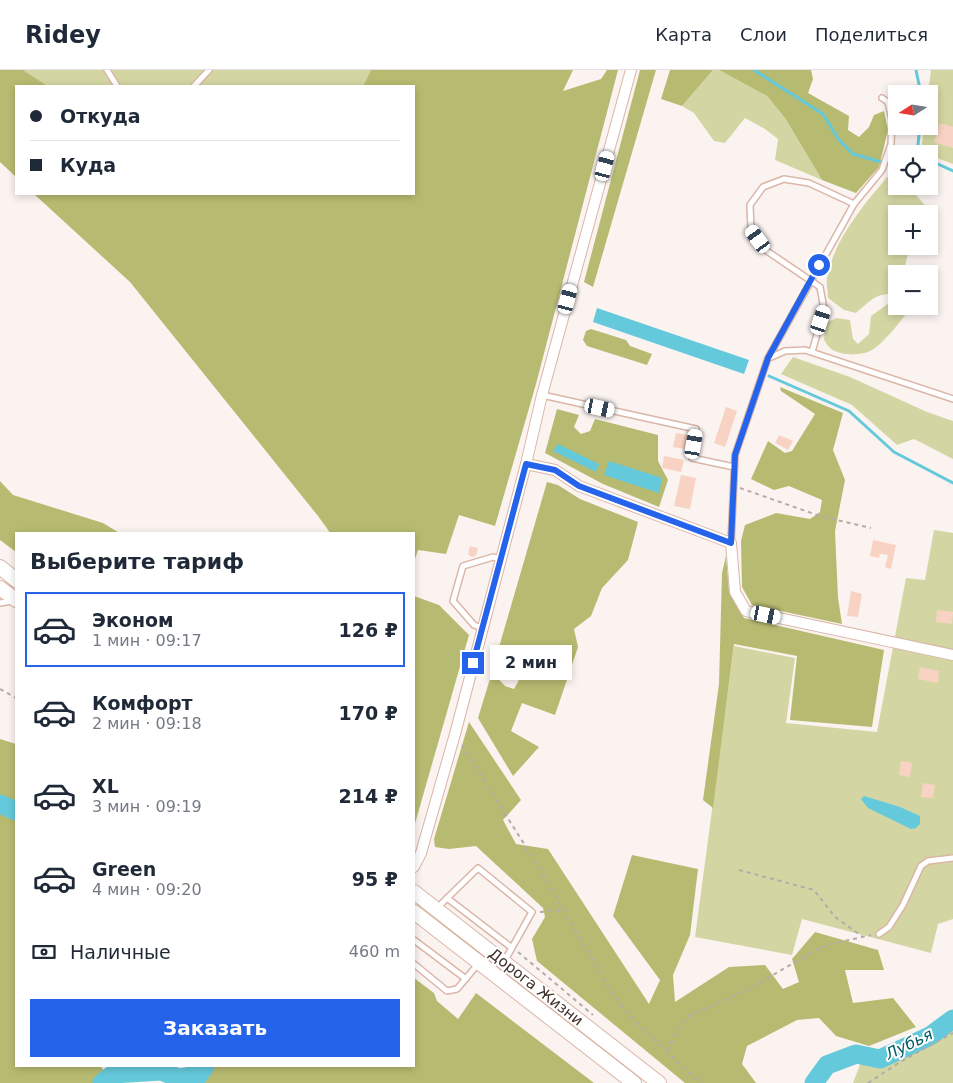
<!DOCTYPE html>
<html lang="ru">
<head>
<meta charset="utf-8">
<style>
  body { margin:0; font-family:"DejaVu Sans",sans-serif; background:#f2f2f3; color:#1f2937; height:100vh; display:flex; flex-direction:column; font-size:19px; white-space:nowrap }
  * { box-sizing:border-box; margin:0 }
  p { font-size:16px; color:#747a83 }
  .icon { flex:none; width:28px; height:28px; fill:none; stroke:currentColor; stroke-width:2; stroke-linecap:round; stroke-linejoin:round }
  .map { position:relative; flex:1; overflow:hidden }
  .panel { position:absolute; left:15px; top:462px; width:400px; height:535px; display:flex; flex-direction:column; background:#fff; border-radius:0px; box-shadow:0 2px 8px #0003 }
  .panel>* { flex:none }
  .top-card { position:absolute; left:15px; top:15px; width:400px; height:110px; border-radius:0px; box-shadow:0 2px 8px #0003; display:grid; align-content:center; height:110px; padding:0 15px; background:#fff }
  .needle { width:32px; rotate:258deg }
  .fabs { position:absolute; left:888px; top:15px; display:grid; gap:10px }
  .fabs a { display:grid; place-items:center; width:50px; height:50px; border-radius:0px; background:#fff; box-shadow:0 2px 8px #0003; font-size:25px }
  .end { position:absolute; width:22px; height:22px; margin:-11px; border:6px solid #2563eb; background:#fff; box-shadow:0 0 0 2px #fff }
  .from { border-radius:50% }
  .bubble { position:absolute; height:35px; border-radius:0px; background:#fff; box-shadow:0 2px 8px #0003; font-size:16px; font-weight:600; line-height:35px; text-align:center }
  .car { position:absolute; width:15px; height:30px; margin:-15px -8px; border-radius:6px; box-shadow:0 0 4px 1px #0007; background:linear-gradient(#fff 24%,#345 0 40%,#fff 0 76%,#345 0 86%,#fff 0) }
  .top-card b { display:flex; align-items:center; gap:18px; height:48px; font-size:19px }
  .top-card b+b { border-top:1px solid #e0e1e3 }
  .top-card i { width:12px; height:12px; background:#1f2937 }
  ul { padding:0; list-style:none }
  li { display:flex; align-items:center; gap:15px; height:75px; margin:0 10px 8px; padding:0 5px; border:2px solid transparent; border-radius:0px }
  li div { flex:1 }
  li b { display:block; font-size:19px }
  li em { font-style:normal; font-weight:600 }
  li.current { border-color:#2563eb }
  li>.icon { width:45px; height:45px; stroke-width:1.5 }
  h2 { padding:0 15px; font-size:22px; line-height:60px }
  .pay { display:flex; align-items:center; gap:12px; height:55px; padding:0 15px; font-size:19px }
  .pay p { margin-inline-start:auto }
  .action { display:flex; gap:10px; margin-top:auto; padding:10px 15px }
  .action a { flex:1; height:58px; border-radius:0px; background:#2563eb; color:#fff; font-size:20px; font-weight:600; line-height:58px; text-align:center }
  header { display:flex; align-items:center; gap:30px; box-sizing:border-box; height:70px; padding:0 25px; background:#fff; border-bottom:1px solid #e0e1e3 }
  header strong { font-size:24px }
  nav { display:flex; gap:28px; margin-inline-start:auto; font-size:18px }
  .map>svg:first-child { display:block }
  .green { fill:#d3d6a2 }
  .forest { fill:#b7bb71 }
  .water { fill:#64c9da }
  .lines { fill:none; stroke-linecap:round; stroke-linejoin:round }
  .stream { stroke:#64c9da; stroke-width:3 }
  .river { stroke:#64c9da; stroke-width:19 }
  .building { fill:#f8d3c4 }
  .lane-casing { stroke:#dbb6a8; stroke-width:8 }
  .street-casing { stroke:#dbb6a8; stroke-width:12 }
  .secondary-casing { stroke:#dbb6a8; stroke-width:16 }
  .path { stroke:#b6aba7; stroke-width:2; stroke-dasharray:4 4; stroke-linecap:butt }
  .lane { stroke:#fff; stroke-width:5 }
  .street { stroke:#fff; stroke-width:10 }
  .secondary { stroke:#fff; stroke-width:14 }
  .route { stroke:#2563eb; stroke-width:6 }
  .labels { text-anchor:middle; dominant-baseline:central; stroke-width:4; stroke-linejoin:round; paint-order:stroke }
  .street-label { font-size:15px; fill:#40312b; stroke:#fff }
  .water-label { font-size:16px; font-style:italic; fill:#005d69; stroke:#fff }
</style>
</head>
<body>
<header>
<strong>Ridey</strong>
<nav><a>Карта</a><a>Слои</a><a>Поделиться</a></nav>
</header>
<div class="map">
<svg width="953" height="1013" viewBox="0 0 953 1013">
  <rect width="100%" height="100%" fill="#fbf3f0"/>
  <path class="green" d="M23 0H371L363 16H48Z
    M713 0H719L767 26 785 48 822 110 775 90 778 69 765 59 745 48 725 73 714 71 694 43 682 36Z
    M931 0H953V94L921 82 924 56H929L928 24Z
    M887 107 896 109V116H908L931 142 929 145V144H896V176H910L903 204H896V224C875 223 871 230 856 243L844 240 828 228C828 221 826 214 827 208 834 169 863 136 887 107Z
    M896 228V236H911C905 247 883 274 872 280 862 286 841 286 831 279 828 277 826 272 824 270L826 253 836 248 850 250 853 269 858 274 869 264 871 246Z
    M793 287 850 307 927 342 953 351V389L914 369 897 375 852 335 781 304Z
    M934 460 953 463V849L938 854 931 883 802 849 792 885 695 867 734 576 795 588 786 653 877 662 906 508 925 510Z
    M953 955V1013H853L861 992 891 993Z"/>
  <path class="forest" d="M0 0H23L48 16H16V107L0 92Z
    M371 0H573L563 21 601 9 607 0H618L536 314 495 456 459 445 446 484 418 480 414 492V464H331L318 446 130 212 34 124H414V16H363Z
    M640 0H656L593 217 584 212Z
    M670 0H713L682 36 661 29Z
    M719 0H811L813 9 808 23 849 46 848 60 859 67 869 57 874 45 884 41 888 60 879 97 856 123 822 110 785 48 767 26Z
    M591 259 626 270 630 276 652 284 647 295 587 276 583 270 586 261Z
    M780 317 843 343 833 380 845 410 835 461 838 528 842 554 752 535 742 517 741 471 745 455 776 443 810 449 820 442 822 430 789 416 774 420 751 409 768 371 785 383 792 381 815 344 781 321Z
    M557 339 579 345 574 357 581 364 590 361 595 349 658 365V391L668 410 659 437 603 414 545 383Z
    M0 411 13 425 103 453 121 464H16V482L0 470Z
    M547 412 558 415 580 429 638 452 628 490 602 518 591 546 574 559 578 577 555 645 522 633 511 661 539 677 513 706 478 648 492 602 505 616 514 619 519 610 510 602V592L495 591Z
    M726 486 729 521 744 548 884 580 872 657 790 650 797 586 734 574 713 738 703 730 719 614 722 503Z
    M414 526 439 535 469 565 414 757Z
    M469 652 521 730 503 750 516 774 548 779 649 934 660 910 613 846 632 785 698 799 690 865 673 905 675 932 729 897 765 895 783 919 799 912 792 889 815 862 878 880 884 900H845L853 933 893 928 916 957 869 976 836 966 819 948 797 950 747 976 742 994 756 1013H685L537 891 532 869 545 847 543 838 476 776 449 779 435 777 434 769Z
    M0 669 16 674V996H100L115 1013H0Z
    M414 908 434 923 437 931 458 949 476 923 594 1013H184L201 1010 214 996H414Z"/>
  <path class="water" d="M597 238 749 290 744 304 593 252Z
    M558 374 599 394 596 402 553 381Z
    M609 391 662 408 659 423 604 405Z
    M864 726 900 737 920 746V754L916 758 911 759 868 738 861 729Z"/>
  <g class="lines">
    <path class="stream" d="M754 0 823 44 839 70 853 84 881 92
      M916 0 921 24
      M917 84 920 56
      M929 90 953 101
      M892 91 896 90
      M769 306 849 341 894 382 953 413"/>
    <path class="river" d="M0 734 16 741
      M102 1013 113 1004 161 1001 179 1008 199 1005 205 996
      M814 1013 827 995 856 984 880 989 930 966 953 949"/>
  </g>
  <path class="building" d="M940 53 953 57V78L934 72Z
    M726 337 737 341 725 377 714 373Z
    M676 363 688 365 685 379 673 377Z
    M779 365 793 371 788 380 775 373Z
    M664 386 684 390 681 402 662 398Z
    M681 405 696 408 690 439 674 436Z
    M873 470 896 475 891 499 885 497 888 485 880 484 879 488 870 486Z
    M470 476 478 478 476 486 472 487 468 484Z
    M851 521 862 524 858 547 847 546Z
    M937 540 953 542 952 554 936 552Z
    M920 597 939 601 938 613 918 609Z
    M901 691 912 693 910 707 899 705Z
    M923 713 935 715 933 728 921 727Z"/>
  <g class="lines">
    <defs>
      <path id="lane" d="M107 0 117 16
        M194 16 209 0
        M812 282 824 239 820 217 764 179 751 159 750 135 763 117 784 109 809 113 854 134
        M769 288 785 281 805 280 953 329
        M542 325 696 359 692 388 734 397
        M731 473 735 385 768 288 854 134 882 100 891 74 892 50 888 32 882 28
        M0 533 12 531
        M482 558 474 555 453 531 463 496 493 487 500 489
        M447 828 512 878
        M437 838 478 798 532 842 504 892
        M879 864 889 857 903 835 921 796 928 791 953 788
        M414 870 466 909
        M414 894 447 921 457 919 479 893"/>
      <path id="street" d="M526 394 555 400 579 416 731 473 735 522 746 541 953 585
        M414 797 421 783 455 664 526 394 542 325 631 0"/>
      <path id="secondary" d="M0 497 16 510
        M0 518 16 530
        M414 822 659 1013
        M414 842 634 1013"/>
    </defs>
    <use href="#lane" class="lane-casing"/>
    <use href="#street" class="street-casing"/>
    <use href="#secondary" class="secondary-casing"/>
    <path class="path" d="M740 418 820 446 871 458
      M0 619 16 628
      M462 675 536 793 610 920 626 942 687 1001 702 1013
      M739 800 814 820 835 847 863 867
      M540 842 562 840
      M518 882 593 945
      M667 981 679 957 687 947 749 919 816 880 831 874 871 865
      M868 1013 900 992 953 963"/>
    <use href="#lane" class="lane"/>
    <use href="#street" class="street"/>
    <use href="#secondary" class="secondary"/>
  </g>
  <g class="lines">
    <path class="route" d="M473 593 526 394 555 400 579 416 731 473 735 385 768 288 819 195"/>
  </g>
  <g class="labels">
    <g class="street-label">
      <text transform="translate(536 917) rotate(38)">Дорога Жизни</text>
    </g>
    <g class="water-label">
      <text transform="translate(909 974) rotate(-26)">Лубья</text>
    </g>
  </g>
</svg>
<div class="fabs">
<a><svg class="needle" viewBox="-14 -14 28 28"><path d="M0-13l5 13h-10z" fill="#e53935"/><path d="M0 13l5-13h-10z" fill="#747a83"/></svg></a>
<a><svg class="icon" aria-label="locate" viewBox="0 0 24 24"><circle cx="12" cy="12" r="6"/><path d="M12 2v4M12 18v4M2 12h4M18 12h4"/></svg></a>
<a>+</a>
<a>−</a>
</div>
<i class="end from" style="left:819px;top:195px"></i>
<i class="end" style="left:473px;top:593px"></i>
<div class="bubble" style="left:490px;top:575px;width:82px">2 мин</div>
<i class="car" style="left:605px;top:96px;rotate:15deg"></i>
<i class="car" style="left:758px;top:169px;rotate:324deg"></i>
<i class="car" style="left:568px;top:229px;rotate:15deg"></i>
<i class="car" style="left:821px;top:250px;rotate:18deg"></i>
<i class="car" style="left:600px;top:338px;rotate:102deg"></i>
<i class="car" style="left:694px;top:374px;rotate:10deg"></i>
<i class="car" style="left:766px;top:545px;rotate:102deg"></i>
<div class="top-card">
<b><i class="from"></i>Откуда</b>
<b><i></i>Куда</b>
</div>
<section class="panel">
<h2>Выберите тариф</h2>
<ul>
<li class="current"><svg class="icon" aria-label="car" viewBox="0 0 24 24"><path d="M5 17H2v-5l4-1 3-4h7l3 4 3 1v5h-3M9 17h6M6 11h13"/><circle cx="7" cy="17" r="2"/><circle cx="17" cy="17" r="2"/></svg><div><b>Эконом</b><p>1 мин · 09:17</p></div><em>126 ₽</em></li>
<li><svg class="icon" aria-label="car" viewBox="0 0 24 24"><path d="M5 17H2v-5l4-1 3-4h7l3 4 3 1v5h-3M9 17h6M6 11h13"/><circle cx="7" cy="17" r="2"/><circle cx="17" cy="17" r="2"/></svg><div><b>Комфорт</b><p>2 мин · 09:18</p></div><em>170 ₽</em></li>
<li><svg class="icon" aria-label="car" viewBox="0 0 24 24"><path d="M5 17H2v-5l4-1 3-4h7l3 4 3 1v5h-3M9 17h6M6 11h13"/><circle cx="7" cy="17" r="2"/><circle cx="17" cy="17" r="2"/></svg><div><b>XL</b><p>3 мин · 09:19</p></div><em>214 ₽</em></li>
<li><svg class="icon" aria-label="car" viewBox="0 0 24 24"><path d="M5 17H2v-5l4-1 3-4h7l3 4 3 1v5h-3M9 17h6M6 11h13"/><circle cx="7" cy="17" r="2"/><circle cx="17" cy="17" r="2"/></svg><div><b>Green</b><p>4 мин · 09:20</p></div><em>95 ₽</em></li>
</ul>
<div class="pay"><svg class="icon" aria-label="cash" viewBox="0 0 24 24"><path d="M3 7h18v10H3z"/><circle cx="12" cy="12" r="2"/></svg>Наличные<p>460 m</p></div>
<div class="action"><a>Заказать</a></div>
</section>
</div>
</body>
</html>
